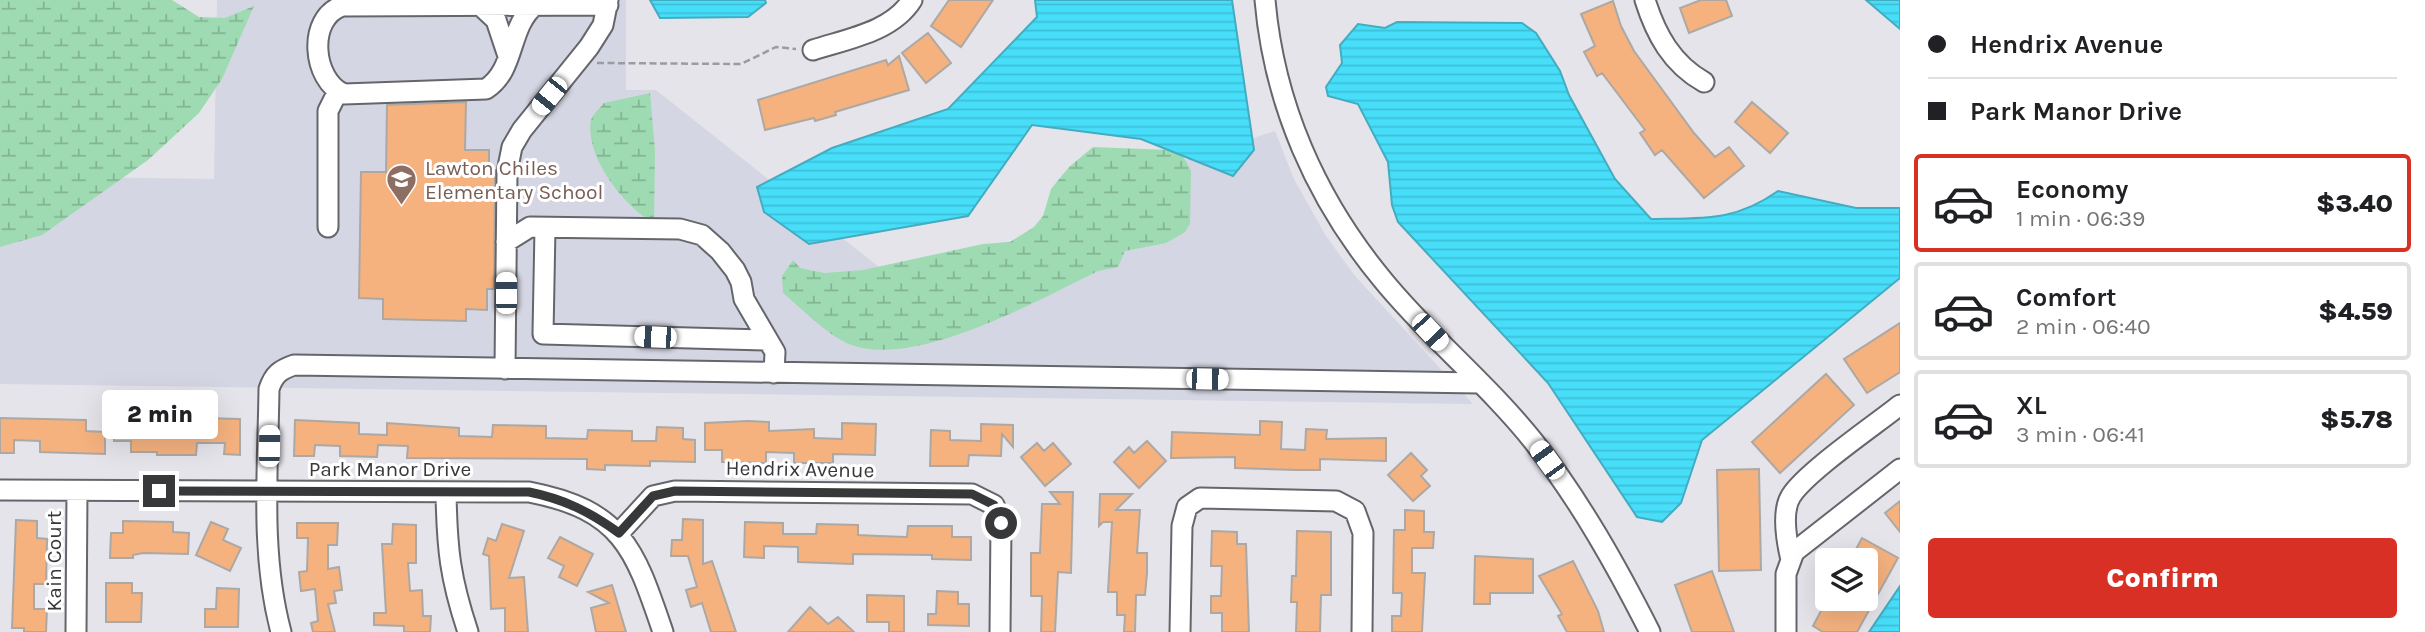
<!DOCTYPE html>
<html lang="en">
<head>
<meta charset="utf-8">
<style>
  body { margin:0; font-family:Karla,sans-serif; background:#f2f2f2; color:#202124; height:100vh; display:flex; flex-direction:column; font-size:26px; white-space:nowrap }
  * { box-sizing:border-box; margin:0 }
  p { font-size:23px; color:#757577 }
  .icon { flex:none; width:38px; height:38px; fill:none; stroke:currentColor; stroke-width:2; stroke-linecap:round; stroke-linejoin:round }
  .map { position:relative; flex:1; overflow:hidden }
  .sheet { display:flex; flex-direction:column; background:#fff; width:525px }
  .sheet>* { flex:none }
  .banner { display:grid; align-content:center; height:154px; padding:0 28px; background:#fff }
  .buttons { position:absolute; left:1815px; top:548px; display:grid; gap:14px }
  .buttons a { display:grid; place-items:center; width:63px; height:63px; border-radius:7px; background:#fff; box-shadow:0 7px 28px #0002; font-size:35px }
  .end { position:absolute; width:32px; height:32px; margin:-16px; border:9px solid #37383a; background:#fff; box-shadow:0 0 0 4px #fff }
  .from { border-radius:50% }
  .bubble { position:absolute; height:49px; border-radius:7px; background:#fff; box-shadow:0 7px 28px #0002; font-size:23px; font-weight:800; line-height:49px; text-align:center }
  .car { position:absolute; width:21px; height:42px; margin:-21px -10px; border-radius:9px; box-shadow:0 0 5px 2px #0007; background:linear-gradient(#fff 24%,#345 0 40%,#fff 0 76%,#345 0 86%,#fff 0) }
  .banner b { display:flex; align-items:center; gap:24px; height:66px; font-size:26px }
  .banner b+b { border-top:2px solid #e0e0e0 }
  .banner i { width:18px; height:18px; background:#202124 }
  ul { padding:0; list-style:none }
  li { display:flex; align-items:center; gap:21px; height:98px; margin:0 14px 10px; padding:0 14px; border:4px solid #e0e0e0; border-radius:7px }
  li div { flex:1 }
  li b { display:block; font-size:26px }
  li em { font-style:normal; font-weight:800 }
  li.on { border-color:#d93025 }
  li>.icon { width:63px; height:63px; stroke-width:1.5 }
  .cta { display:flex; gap:14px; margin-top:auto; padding:14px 28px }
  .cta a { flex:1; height:80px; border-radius:7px; background:#d93025; color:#fff; font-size:28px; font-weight:800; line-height:80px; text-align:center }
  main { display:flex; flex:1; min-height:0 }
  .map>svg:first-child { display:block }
  .built { fill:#d5d6e3 }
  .wetland { fill:url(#wetland-marsh) }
  .water { fill:url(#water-rules); stroke:#42acc0; stroke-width:2 }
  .building { fill:#f5b27f; stroke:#ada8a4; stroke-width:2 }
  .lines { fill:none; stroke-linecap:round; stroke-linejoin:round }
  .minor-casing { stroke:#65666b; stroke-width:23 }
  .path { stroke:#9b9ba0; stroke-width:2.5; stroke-dasharray:7 3.5; stroke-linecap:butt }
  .minor { stroke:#fff; stroke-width:19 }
  .route { stroke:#37383a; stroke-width:9 }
  .labels { text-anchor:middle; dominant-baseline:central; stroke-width:6; stroke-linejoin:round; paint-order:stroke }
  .education-label { font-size:21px; fill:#785e54; stroke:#fff; text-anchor:start }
  .street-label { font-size:21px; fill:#37383a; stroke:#fff }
</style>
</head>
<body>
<main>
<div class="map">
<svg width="1900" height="632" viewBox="0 0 1900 632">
  <defs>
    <pattern id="wetland-marsh" width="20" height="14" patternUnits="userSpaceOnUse" patternTransform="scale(1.75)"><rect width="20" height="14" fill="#9edbb2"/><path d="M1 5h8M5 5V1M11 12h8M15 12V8" fill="none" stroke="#82b392"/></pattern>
    <pattern id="water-rules" width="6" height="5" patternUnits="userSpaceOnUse" patternTransform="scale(1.75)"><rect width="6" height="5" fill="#47defa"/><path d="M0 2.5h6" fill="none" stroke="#3fbfd7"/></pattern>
  </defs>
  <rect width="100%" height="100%" fill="#e4e4ea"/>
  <path class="built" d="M217 0H626V90H656L889 275 1074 232 1168 165 1275 131 1294 179 1326 236 1355 276 1473 404 0 384V176L214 179Z"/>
  <path class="wetland" d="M0 0H172L199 17 225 18 254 6 222 79 199 113 148 160 42 235 0 247Z
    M650 93 655 151 654 223C625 208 584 156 591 120 593 114 600 108 604 103Z
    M1093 147 1170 150 1183 156 1191 171 1190 224 1185 232 1166 243 1125 251 1118 267 1098 271C1040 299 903 377 841 340 820 328 801 308 783 293L782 276 793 260 800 268 824 273 863 270 983 244 1010 242 1034 227 1043 216 1051 189 1069 167Z"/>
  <path class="water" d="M650 0H765L766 3 748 17 660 18Z
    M1035 0H1232L1254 150 1233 176 1141 139 1032 125 968 216 809 244 764 212 757 187 832 148 948 109 1037 17Z
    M1866 0H1900V29Z
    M1397 22 1522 23 1536 33 1560 71 1569 95 1615 179 1651 219C1703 218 1734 222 1778 191L1856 208H1900V278L1702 440 1681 503 1662 522 1637 517 1548 383 1398 222 1392 205 1388 162 1358 104 1328 96 1326 87 1342 63 1340 45 1358 24 1385 28Z
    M1900 586V632H1869Z"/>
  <path class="building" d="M949 0H993L961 47 931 26Z
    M1701 0H1726L1732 16 1689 33 1680 8Z
    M1613 1 1621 26 1634 51 1694 133 1715 157 1729 147 1744 166 1704 198 1662 150 1655 155 1640 133 1645 130 1602 73 1597 76 1584 52 1595 46 1581 14Z
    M928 33 951 63 926 83 902 53Z
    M899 56 909 90 835 112 836 115 815 121 814 118 765 130 758 100 886 60 888 65Z
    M466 102 465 150H489V170H495L494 289H487V310L466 309V321L383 319V299L359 298 361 172H386L387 105Z
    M1752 102 1788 133 1770 153 1735 122Z
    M1900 323V372L1867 393 1844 359Z
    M1826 374 1854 405 1780 473 1752 442Z
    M0 418 86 420V431L105 432V454L40 452V441L14 440V453H0Z
    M203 418 240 419V455L224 454 225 443H197L196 455H157V452H131V441H114V419L203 422Z
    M295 420 359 423V434L387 435V423L459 428V436L492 437 493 425 546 426V438L587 439 588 430 632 431V441H656L657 427 683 428V439L695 440V462L650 461V466L605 465V470L587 469V459L407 458 408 446 378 445 377 457 340 456V446L315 445 314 456H294Z
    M748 421 769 422V431L814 429V438L842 439V423L876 424 875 455 833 454V463H794V453L766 452V463L722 462V450H705V423Z
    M1260 421 1282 422 1281 449 1305 450 1306 429 1327 430 1326 439 1386 438V461L1320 459V470H1297L1235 468V457L1171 458 1172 432 1260 435Z
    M981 424 1013 425V447L1002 434 1001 456 969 455 968 466H930L931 430 950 431V440L981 441Z
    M1147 441 1166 461 1139 488 1114 462 1129 447 1134 453Z
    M1037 443 1044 451 1053 443 1071 464 1045 486 1021 457Z
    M1411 453 1427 470 1421 476 1430 486 1413 501 1388 475Z
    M1759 469 1761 570 1719 571 1717 470Z
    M1050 492H1073L1071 573 1058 572 1055 632H1041L1042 596H1031V553H1040L1042 504H1060Z
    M1100 494H1132L1116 510H1140L1137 553H1147V573L1145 595H1136L1135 632H1124L1125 615H1117V592H1108L1112 522H1103L1099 526Z
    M1900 501V532L1885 513Z
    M1405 510 1424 511V532H1434L1433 548H1412V573H1425L1422 632H1392V616H1401L1402 593H1393L1394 530H1405Z
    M683 519 703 520V564L712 561 736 632H711L702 603 691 607 686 590 697 587 688 556H671L672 540H682Z
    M16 520 37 521V538L47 539 46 584H34V609H47L46 632H24V628H12Z
    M123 521 173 522V532L189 533 188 554 143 553 133 555V558H110L111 533H123Z
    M211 522 228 529 223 540 241 548 230 571 196 555Z
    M745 522 783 523V534H816L817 524 858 525V535L879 536 907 537 908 526H952V537H971V560L932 559V555L853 554V564L798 562V547L764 546V558L744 557Z
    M297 523H338L337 545H328V569L339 567 342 590 334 591 336 603 328 604 335 632H313L311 623 318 621 315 589 301 591 299 572 307 571 308 538H297Z
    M393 524 416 525V563H408L410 591 422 590 423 616H431L430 632H404V626L374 625V613H386L382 544H392Z
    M502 524 524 531 509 578 524 577 528 632H505V608L491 609 489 556 483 554 488 538 496 541Z
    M1212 531 1237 532V544H1246L1249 632H1222V613H1211V596H1221L1222 566H1211Z
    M1297 531 1331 532V595H1321L1320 632H1296L1297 602H1291L1292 576H1296Z
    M560 537 593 554 577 586 559 577 564 566 548 558Z
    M1862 538 1898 558 1857 632H1823L1813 626 1828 598H1866V560H1850Z
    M1475 556 1533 559V593H1490V604H1474Z
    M1573 561 1598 611 1604 632H1567L1558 616 1562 614 1539 576Z
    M1712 571 1734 632H1692L1675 585Z
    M106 583H132V593H142L141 622H106Z
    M612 585 626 632H596L591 608 609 603 588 592Z
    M217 588 239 589 238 627H205V609H216Z
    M937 591 958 592V604H969V626L928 625V614H936Z
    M867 595 904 596V632H889V622H867Z
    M810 607 828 624 838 617 854 632H788Z"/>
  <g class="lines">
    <defs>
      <path id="minor" d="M1265 0C1274 104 1316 199 1382 279 1429 337 1488 384 1534 442 1580 501 1616 565 1650 632
        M1645 0C1656 35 1672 64 1704 82
        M480 5 496 20 508 56
        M535 5C508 27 516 70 486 89L344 94C312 80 307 18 342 6L608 5
        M813 50C847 39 892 32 912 0
        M328 227V111L338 91
        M545 228 543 334 767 340
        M506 242 530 227 680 229 702 235 720 251 735 270 741 282 744 299 775 352 774 373
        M505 369 507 172 512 147 522 130 589 47 603 25 608 0
        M0 490 529 492C623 510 635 550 663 632
        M446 493C447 549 450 578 468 632
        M619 533 653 496 675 491 972 494 994 505 1001 523 1000 632
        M1791 560C1787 543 1781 512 1791 496 1806 472 1875 425 1900 405
        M76 632 77 491
        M281 632C260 553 268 470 269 389 274 374 280 370 294 365L1479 383
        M1180 632 1182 526 1187 507 1200 498 1336 501 1355 511 1363 533 1362 632
        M1786 632V574L1794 552 1900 469"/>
    </defs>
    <use href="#minor" class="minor-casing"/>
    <path class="path" d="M597 63 741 64 776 47 796 49"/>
    <use href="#minor" class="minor"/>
  </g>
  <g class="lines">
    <path class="route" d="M159 491 529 492C564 499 590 512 619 533L653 496 675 491 972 494 994 505 1001 523"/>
  </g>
  <defs>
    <symbol id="school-pin" viewBox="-11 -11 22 30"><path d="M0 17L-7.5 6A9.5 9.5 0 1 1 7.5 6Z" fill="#8d6e63" stroke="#fff"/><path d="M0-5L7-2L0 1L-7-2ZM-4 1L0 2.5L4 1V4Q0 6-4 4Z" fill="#fff"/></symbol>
  </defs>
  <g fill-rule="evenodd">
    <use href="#school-pin" x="384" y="162" width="35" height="47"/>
  </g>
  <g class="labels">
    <g class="education-label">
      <text x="425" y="168">Lawton Chiles<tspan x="425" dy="24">Elementary School</tspan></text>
    </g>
    <g class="street-label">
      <text x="390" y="469">Park Manor Drive</text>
      <text transform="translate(800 469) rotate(1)">Hendrix Avenue</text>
      <text transform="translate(54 561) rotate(-90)">Kain Court</text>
    </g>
  </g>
</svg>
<div class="buttons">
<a><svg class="icon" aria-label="layers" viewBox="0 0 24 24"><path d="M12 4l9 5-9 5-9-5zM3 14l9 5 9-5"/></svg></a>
</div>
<i class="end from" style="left:1001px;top:523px"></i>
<i class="end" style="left:159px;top:491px"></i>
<div class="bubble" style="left:102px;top:390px;width:116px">2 min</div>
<i class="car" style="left:549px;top:96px;rotate:219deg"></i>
<i class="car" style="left:506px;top:293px;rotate:0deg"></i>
<i class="car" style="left:1430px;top:332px;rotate:137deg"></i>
<i class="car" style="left:655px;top:337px;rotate:272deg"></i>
<i class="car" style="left:1207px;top:379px;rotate:91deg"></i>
<i class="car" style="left:269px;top:446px;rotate:1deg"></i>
<i class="car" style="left:1547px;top:460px;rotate:324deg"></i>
</div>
<section class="sheet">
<div class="banner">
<b><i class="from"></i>Hendrix Avenue</b>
<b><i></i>Park Manor Drive</b>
</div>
<ul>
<li class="on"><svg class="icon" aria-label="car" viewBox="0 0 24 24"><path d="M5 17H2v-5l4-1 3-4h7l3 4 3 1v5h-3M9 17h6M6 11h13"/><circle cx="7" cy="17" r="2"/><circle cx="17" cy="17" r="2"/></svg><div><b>Economy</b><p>1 min · 06:39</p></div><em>$3.40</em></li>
<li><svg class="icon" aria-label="car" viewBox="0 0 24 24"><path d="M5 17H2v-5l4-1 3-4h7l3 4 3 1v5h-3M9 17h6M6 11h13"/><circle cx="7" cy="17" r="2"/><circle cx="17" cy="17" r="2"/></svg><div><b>Comfort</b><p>2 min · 06:40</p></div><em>$4.59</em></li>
<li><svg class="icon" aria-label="car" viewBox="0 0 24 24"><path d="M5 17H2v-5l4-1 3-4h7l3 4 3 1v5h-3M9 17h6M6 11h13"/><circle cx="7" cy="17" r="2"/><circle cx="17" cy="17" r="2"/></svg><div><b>XL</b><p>3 min · 06:41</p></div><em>$5.78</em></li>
</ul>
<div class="cta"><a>Confirm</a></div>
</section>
</main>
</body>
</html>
